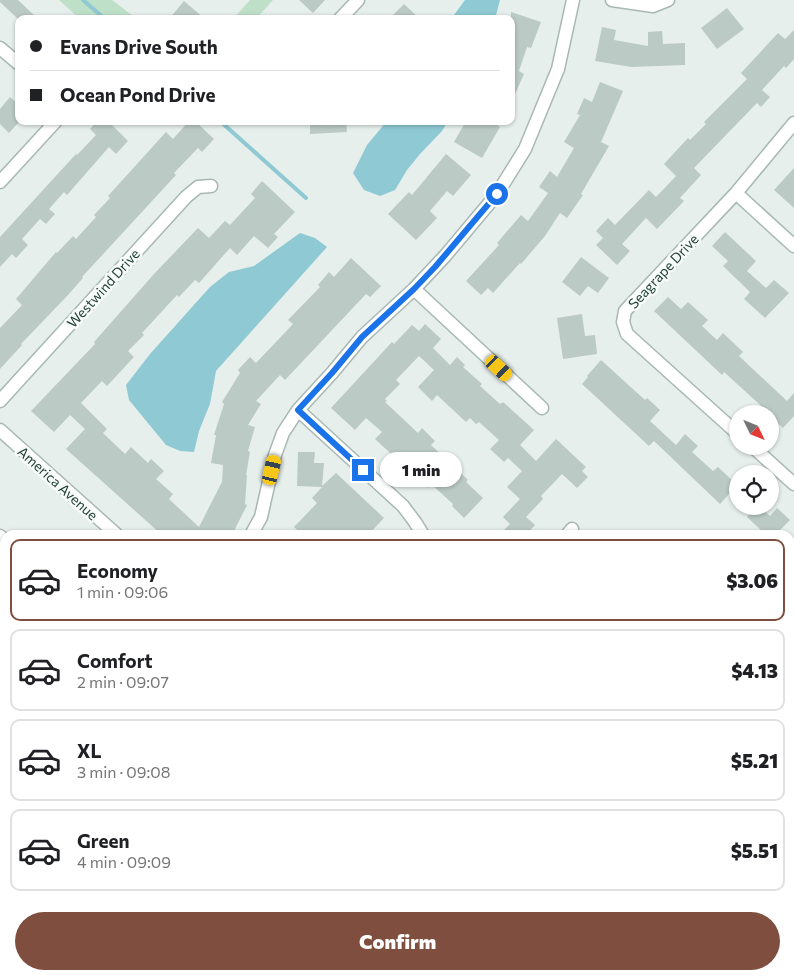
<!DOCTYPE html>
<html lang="en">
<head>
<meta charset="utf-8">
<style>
  body { margin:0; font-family:Commissioner,sans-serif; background:#f6f6f6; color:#202124; height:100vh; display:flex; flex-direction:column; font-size:19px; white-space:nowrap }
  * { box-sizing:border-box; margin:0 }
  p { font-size:16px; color:#757577 }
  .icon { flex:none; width:28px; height:28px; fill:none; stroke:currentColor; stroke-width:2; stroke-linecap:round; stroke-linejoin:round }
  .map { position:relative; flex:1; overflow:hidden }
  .side { position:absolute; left:0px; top:530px; width:795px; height:450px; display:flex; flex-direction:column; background:#fff; border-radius:15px 15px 0 0; box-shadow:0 1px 4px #0004 }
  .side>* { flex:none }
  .banner { position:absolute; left:15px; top:15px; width:500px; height:110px; border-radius:10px; box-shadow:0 1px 4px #0004; display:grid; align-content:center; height:110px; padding:0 15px; background:#fff }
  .needle { width:32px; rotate:133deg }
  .fabs { position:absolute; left:729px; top:405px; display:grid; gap:10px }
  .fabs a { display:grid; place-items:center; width:50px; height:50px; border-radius:50%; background:#fff; box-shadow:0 1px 4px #0004; font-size:25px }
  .end { position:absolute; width:22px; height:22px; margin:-11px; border:6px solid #1a73e8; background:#fff; box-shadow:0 0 0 2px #fff }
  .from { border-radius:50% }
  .bubble { position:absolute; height:35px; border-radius:18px; background:#fff; box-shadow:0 1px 4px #0004; font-size:16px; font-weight:800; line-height:35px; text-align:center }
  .car { position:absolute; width:15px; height:30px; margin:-15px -8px; border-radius:6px; box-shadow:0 0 4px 1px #0007; background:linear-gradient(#f5c518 24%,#345 0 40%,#f5c518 0 76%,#345 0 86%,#f5c518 0) }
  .banner b { display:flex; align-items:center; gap:18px; height:48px; font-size:19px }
  .banner b+b { border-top:1px solid #e0e0e0 }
  .banner i { width:12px; height:12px; background:#202124 }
  ul { padding:9px 0 0; list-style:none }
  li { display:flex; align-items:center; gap:15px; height:82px; margin:0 10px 8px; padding:0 5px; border:2px solid #e0e0e0; border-radius:10px }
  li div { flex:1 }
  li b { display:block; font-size:19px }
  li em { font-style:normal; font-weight:800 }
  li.current { border-color:#7f4e3f }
  li>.icon { width:45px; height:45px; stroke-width:1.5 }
  .action { display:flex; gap:10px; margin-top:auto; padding:10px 15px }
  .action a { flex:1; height:58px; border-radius:30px; background:#7f4e3f; color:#fff; font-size:20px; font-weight:800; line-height:58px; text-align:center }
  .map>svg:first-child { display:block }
  .built { fill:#d4dfda }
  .green { fill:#bfe0c8 }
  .water { fill:#8ec9d4 }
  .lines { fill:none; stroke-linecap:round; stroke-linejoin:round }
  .stream { stroke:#8ec9d4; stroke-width:4 }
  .building { fill:#bbcac4 }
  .minor-casing { stroke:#a8b8b2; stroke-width:15 }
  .minor { stroke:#fff; stroke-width:12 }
  .route { stroke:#1a73e8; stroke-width:6 }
  .labels { text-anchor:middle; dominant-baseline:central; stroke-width:5; stroke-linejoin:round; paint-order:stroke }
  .street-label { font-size:14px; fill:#24423a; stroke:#f7fbf9 }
</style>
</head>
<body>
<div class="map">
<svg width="794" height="980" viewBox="0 0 794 980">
  <rect width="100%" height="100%" fill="#e6efeb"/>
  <path class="built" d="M5 698V930L0 925V704Z
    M54 975H400L396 980H60Z"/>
  <path class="green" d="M59 0H112L137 19H80Z
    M250 0H273L256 19H233Z
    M790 730 794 734V980H636L631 975H790Z"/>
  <path class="water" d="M465 0H500L495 19H451Z
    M387 121H448L442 131 420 154 407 170 395 190 380 196 364 190 353 173 367 145Z
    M300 233 315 238 327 247 216 371 210 404 199 431 194 452 180 451 166 445 129 400 126 385 150 354 210 287 229 272 254 266Z"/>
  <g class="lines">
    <path class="stream" d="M83 0 105 19
      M220 121 306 198"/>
  </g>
  <path class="building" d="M0 0H18L38 19H18L0 2Z
    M299 0H325L313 13Z
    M184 1 205 19H169Z
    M404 4 420 19H389Z
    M727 8 744 29 717 49 701 28Z
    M511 12 541 22 531 48 527 47 519 71 524 74 511 103Z
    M602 27 616 30 614 40 648 46V32L662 31 663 44 685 43V65L631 67 595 61Z
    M794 30V59L786 68 784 66 762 90 770 97 761 107 757 103 694 168 701 175 680 198 684 201 657 229 646 218 622 244 630 251 617 265 596 245 603 238 596 231 608 218 615 225 649 190 656 197 676 176 664 164 688 138 690 140 706 124 704 122 747 79 741 73 778 33 785 39Z
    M600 82 623 91 601 142 609 146 581 194 583 195 567 218 560 213 545 236 521 264 520 263 493 293 488 288 481 295 466 281 499 245 497 243 521 215 528 221 548 193 539 187 550 171 557 177 574 148 564 142 580 115 577 114 584 98 592 102Z
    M10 97 19 105V122L9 133 0 124V109Z
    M97 121H108L128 141 116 154 109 147 67 195 64 192 49 209 55 214 46 224 40 219 22 239 28 245 16 258 12 254 0 267V237L76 154 77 155 96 135 90 129Z
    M189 121H195L214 139 202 152 198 148 174 173 176 175 82 277 83 278 68 295 21 344 22 345 0 369V328L22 305 16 299 56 252 57 253 73 236 76 239 96 217 94 215 110 198 108 196 166 132 173 139Z
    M310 121H346L347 132 310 134Z
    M466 121H491L500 127 482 158 454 142Z
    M446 154 471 175 453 196 447 191 430 211 437 218 416 240 388 214 409 192 412 195Z
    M794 168V208L774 190Z
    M262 181 295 212 274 234 278 237 268 248 254 236 237 255 230 248 199 283 195 280 179 297 177 295 142 333 144 335 128 351 134 357 107 386 102 381 81 403 107 429 103 433 125 454 131 447 148 463 151 459 164 471 156 479 173 494 169 499 199 527 222 482 223 465 211 463 216 435H214L224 404 222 402 240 373 238 370 250 357 256 363 293 324 288 320 320 287 318 285 329 272 334 277 351 258 381 286 370 297 366 294 285 380 280 375 256 401 261 404 248 425 255 427 248 451 250 452 246 475H247L245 504 247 505 232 535H162L66 449 85 429 70 415 54 432 31 411 95 344 94 342 154 274 198 228 209 238 225 221 230 225 255 198 251 194Z
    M725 232 756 261 747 271 766 288 774 280 789 293 765 318 744 299 750 292 723 266 728 261 712 246Z
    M581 257 609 278 598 293 588 286 580 296 562 282Z
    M668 297 681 309 688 302 708 320 702 326 717 340 723 333 743 352 739 356 787 401 794 393V416L783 428 771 417 772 416 770 414 724 372 722 375 654 311Z
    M582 314 585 336 595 335 597 354 563 359 557 318Z
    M425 324 441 339 433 348 450 365 457 357 465 365 463 367 482 384 480 386 500 404 503 402 534 430 520 445 536 461 556 439 586 467 582 471 588 477 577 488 562 474 541 496 543 499 526 517 535 525 526 535H499L510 524 503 517 520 499 507 487 522 471 508 458 504 462 490 449 499 440 479 422 476 424 470 418 466 422 437 395 432 401 418 387 434 370 419 356 396 380 400 384 385 399 387 401 385 402 418 433 422 428 435 441 431 445 468 480 466 482 483 498 464 518 452 506 453 504 431 484 428 488 375 439 382 432 366 418 355 430 331 408 392 342 394 344 412 325 419 331Z
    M601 360 645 400 647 398 660 410 650 421 676 445 685 434 698 446 692 452 713 471 718 467 737 485 720 504 654 441 649 446 582 384 588 377 587 376Z
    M298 452H315L314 463H324L322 486 336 473 384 518 368 535H303L294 527 317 503 312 498 322 487 297 486Z
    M756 506H759L770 516 777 508 790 520 775 535H766L747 517Z"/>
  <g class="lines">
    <defs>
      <path id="minor" d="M612 0 653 6 668 0
        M340 19 358 0
        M0 48 19 64
        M0 182 56 121
        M736 193 794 246
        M414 289 542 408
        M0 401 186 197 198 187 211 186
        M298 410 403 506 415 522 423 535
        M0 430 117 535
        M738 434 627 334 623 322 625 311 736 193 794 123
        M752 446 794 484
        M251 535 261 517 275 455 283 433 298 410 332 373 362 337 414 289 445 256 497 194 525 149 558 69 573 0
        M567 535 572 529
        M0 536 5 540
        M790 567 794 562
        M790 598 794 602
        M0 608 5 602
        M790 836 794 841
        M0 940 5 945
        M37 975 43 980
        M367 975 373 980
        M455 975 460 980
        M344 980 349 975
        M408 980 412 975"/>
    </defs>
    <use href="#minor" class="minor-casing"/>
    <use href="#minor" class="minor"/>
  </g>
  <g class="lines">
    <path class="route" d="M363 470 298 410 332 373 362 337 414 289 435 267 497 194"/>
  </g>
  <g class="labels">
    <g class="street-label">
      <text transform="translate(663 271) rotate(-47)">Seagrape Drive</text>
      <text transform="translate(103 288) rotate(-48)">Westwind Drive</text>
      <text transform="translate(58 483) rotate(42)">America Avenue</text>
    </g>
  </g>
</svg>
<div class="fabs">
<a><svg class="needle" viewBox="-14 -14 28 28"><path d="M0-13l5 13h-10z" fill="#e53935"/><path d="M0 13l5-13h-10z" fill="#757577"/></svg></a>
<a><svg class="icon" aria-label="locate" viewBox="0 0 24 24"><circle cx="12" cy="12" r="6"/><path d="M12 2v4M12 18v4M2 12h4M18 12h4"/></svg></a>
</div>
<i class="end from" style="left:497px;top:194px"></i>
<i class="end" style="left:363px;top:470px"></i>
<div class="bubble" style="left:380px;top:452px;width:82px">1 min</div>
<i class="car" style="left:499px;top:368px;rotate:133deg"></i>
<i class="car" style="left:272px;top:470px;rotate:13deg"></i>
<div class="banner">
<b><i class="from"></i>Evans Drive South</b>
<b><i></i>Ocean Pond Drive</b>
</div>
<section class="side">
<ul>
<li class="current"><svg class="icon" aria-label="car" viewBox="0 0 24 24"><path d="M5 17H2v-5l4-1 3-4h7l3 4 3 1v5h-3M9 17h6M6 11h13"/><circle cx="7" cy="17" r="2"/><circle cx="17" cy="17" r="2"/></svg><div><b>Economy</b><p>1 min · 09:06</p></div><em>$3.06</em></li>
<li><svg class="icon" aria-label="car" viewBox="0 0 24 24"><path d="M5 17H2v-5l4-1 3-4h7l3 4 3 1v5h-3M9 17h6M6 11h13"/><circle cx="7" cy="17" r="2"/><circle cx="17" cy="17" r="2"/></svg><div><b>Comfort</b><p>2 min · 09:07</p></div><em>$4.13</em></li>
<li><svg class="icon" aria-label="car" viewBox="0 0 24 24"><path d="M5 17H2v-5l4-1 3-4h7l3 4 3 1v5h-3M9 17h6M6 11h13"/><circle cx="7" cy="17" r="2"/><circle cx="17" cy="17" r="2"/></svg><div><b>XL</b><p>3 min · 09:08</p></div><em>$5.21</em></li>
<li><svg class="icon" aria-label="car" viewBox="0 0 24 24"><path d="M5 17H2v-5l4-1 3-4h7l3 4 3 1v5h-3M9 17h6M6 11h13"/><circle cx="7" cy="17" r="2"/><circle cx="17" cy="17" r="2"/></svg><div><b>Green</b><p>4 min · 09:09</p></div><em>$5.51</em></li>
</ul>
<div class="action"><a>Confirm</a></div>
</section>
</div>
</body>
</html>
